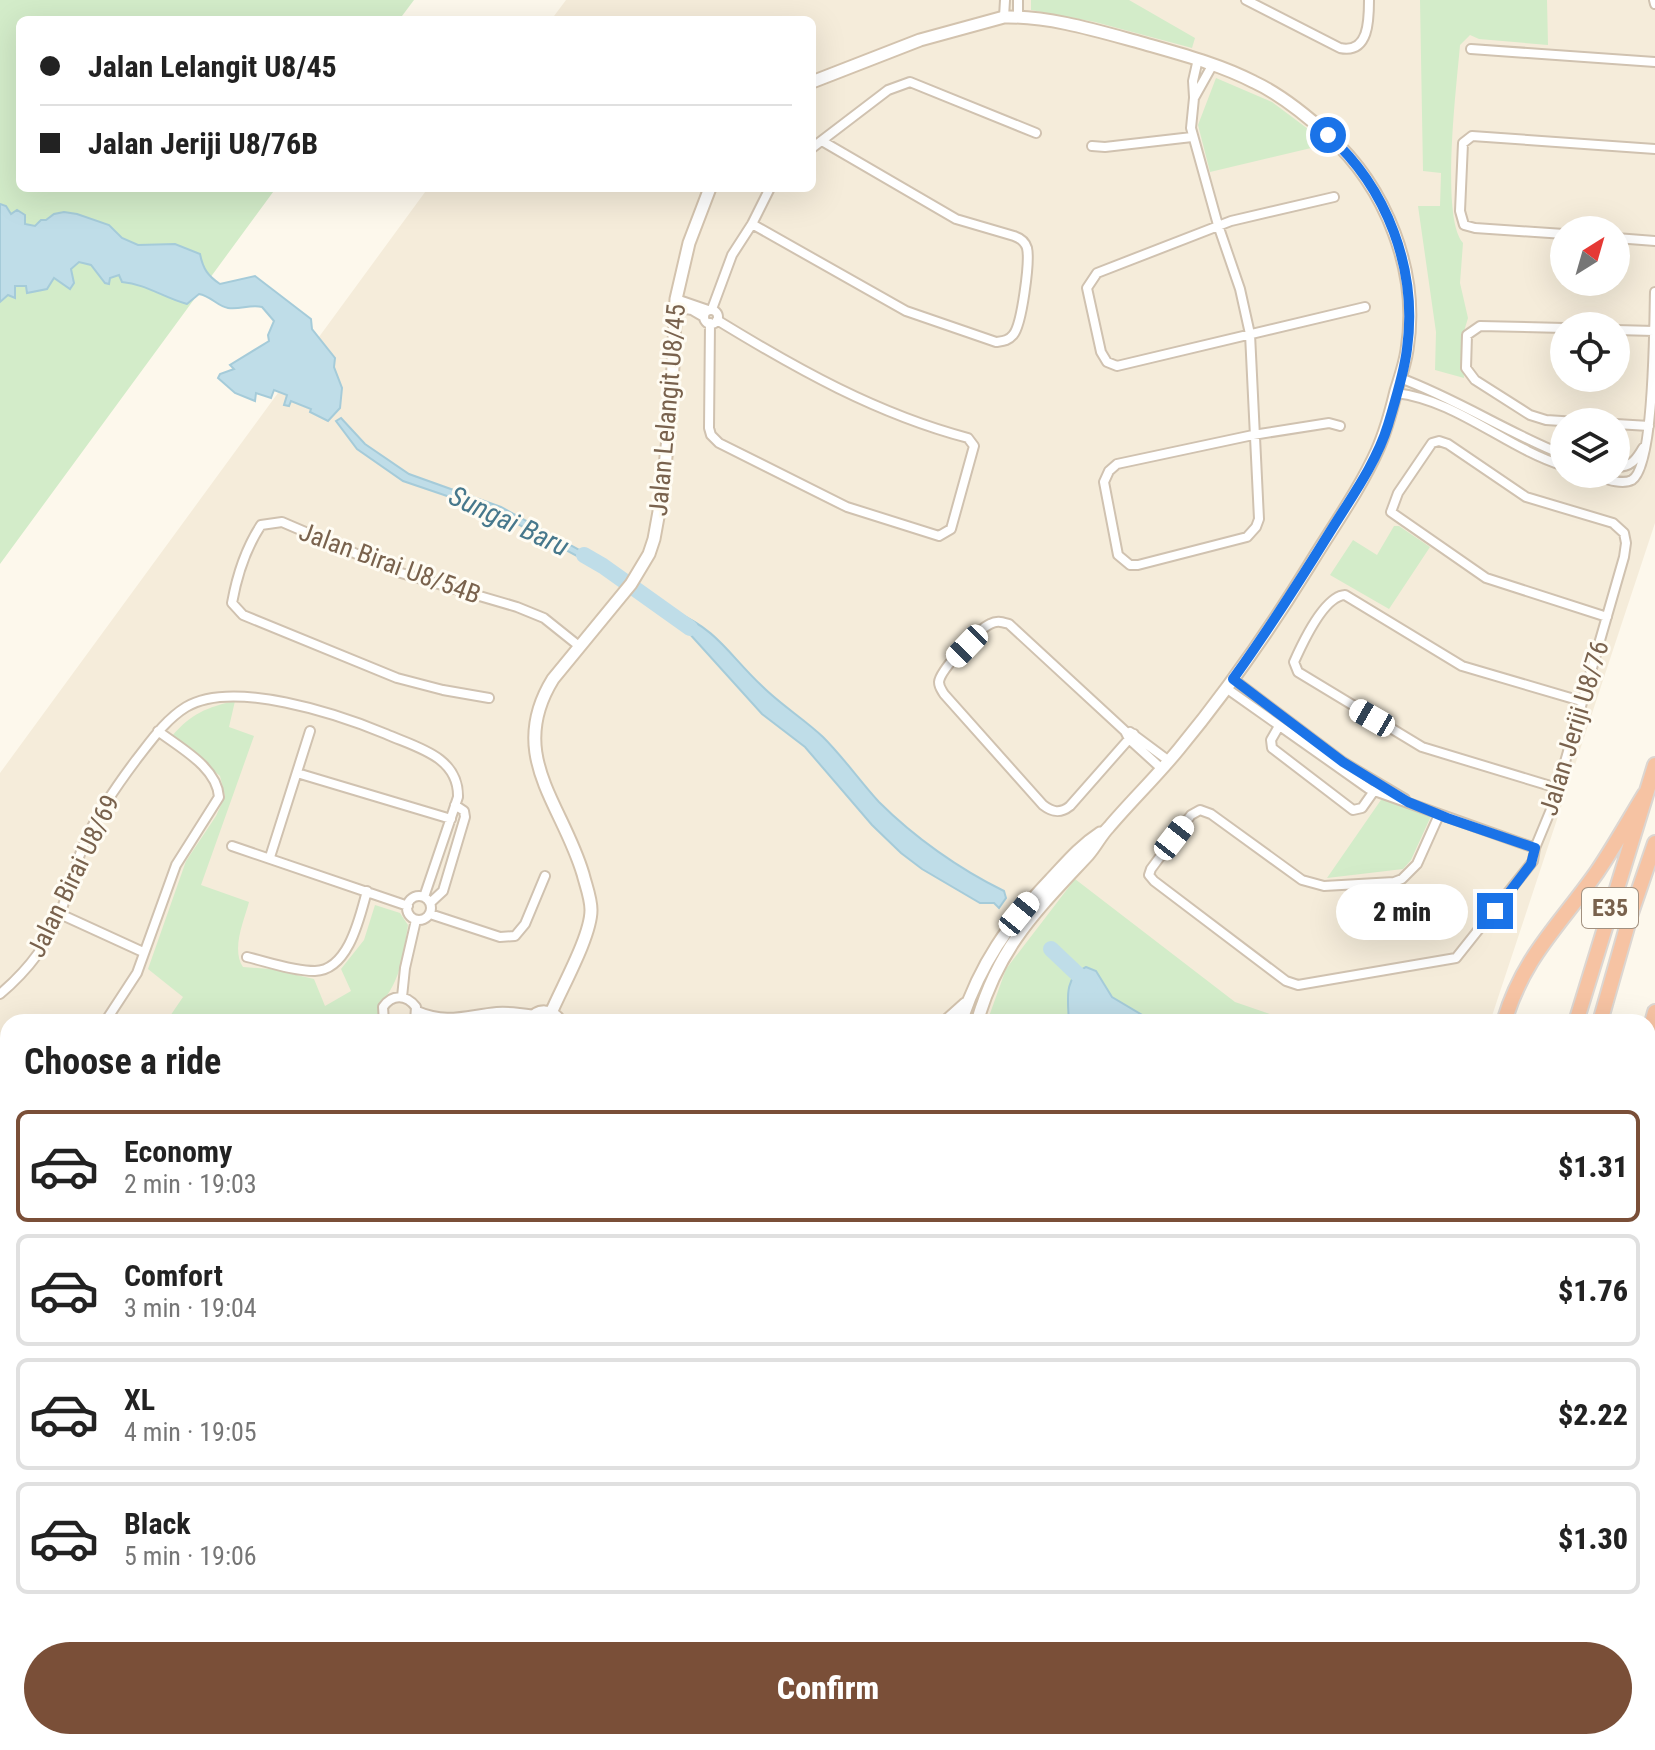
<!DOCTYPE html>
<html lang="en">
<head>
<meta charset="utf-8">
<style>
  body { margin:0; font-family:"Roboto Condensed",sans-serif; background:#f6f6f6; color:#222; height:100vh; display:flex; flex-direction:column; font-size:30px; white-space:nowrap }
  * { box-sizing:border-box; margin:0 }
  p { font-size:26px; color:#767676 }
  .icon { flex:none; width:44px; height:44px; fill:none; stroke:currentColor; stroke-width:2; stroke-linecap:round; stroke-linejoin:round }
  .map { position:relative; flex:1; overflow:hidden }
  .sheet { position:absolute; left:0px; top:1014px; width:1656px; height:736px; display:flex; flex-direction:column; background:#fff; border-radius:24px 24px 0 0; box-shadow:0 8px 32px #0002 }
  .sheet>* { flex:none }
  .guide { position:absolute; left:16px; top:16px; width:800px; height:176px; border-radius:12px; box-shadow:0 8px 32px #0002; display:grid; align-content:center; height:176px; padding:0 24px; background:#fff }
  .needle { width:52px; rotate:37deg }
  .buttons { position:absolute; left:1550px; top:216px; display:grid; gap:16px }
  .buttons a { display:grid; place-items:center; width:80px; height:80px; border-radius:50%; background:#fff; box-shadow:0 8px 32px #0002; font-size:40px }
  .end { position:absolute; width:36px; height:36px; margin:-18px; border:10px solid #1a73e8; background:#fff; box-shadow:0 0 0 4px #fff }
  .from { border-radius:50% }
  .bubble { position:absolute; height:56px; border-radius:28px; background:#fff; box-shadow:0 8px 32px #0002; font-size:26px; font-weight:800; line-height:56px; text-align:center }
  .car { position:absolute; width:24px; height:48px; margin:-24px -12px; border-radius:10px; box-shadow:0 0 6px 2px #0007; background:linear-gradient(#fff 24%,#345 0 40%,#fff 0 76%,#345 0 86%,#fff 0) }
  .guide b { display:flex; align-items:center; gap:28px; height:76px; font-size:30px }
  .guide b+b { border-top:2px solid #e0e0e0 }
  .guide i { width:20px; height:20px; background:#222 }
  ul { padding:0; list-style:none }
  li { display:flex; align-items:center; gap:24px; height:112px; margin:0 16px 12px; padding:0 8px; border:4px solid #e0e0e0; border-radius:12px }
  li div { flex:1 }
  li b { display:block; font-size:30px }
  li em { font-style:normal; font-weight:800 }
  li.selected { border-color:#7a4f38 }
  li>.icon { width:72px; height:72px; stroke-width:1.5 }
  h2 { padding:0 24px; font-size:36px; line-height:96px }
  .button { display:flex; gap:16px; margin-top:auto; padding:16px 24px }
  .button a { flex:1; height:92px; border-radius:48px; background:#7a4f38; color:#fff; font-size:32px; font-weight:800; line-height:92px; text-align:center }
  .map>svg:first-child { display:block }
  .residential { fill:#f5ecda; fill-rule:evenodd }
  .green { fill:#d3ecc9 }
  .water { fill:#bfdde8; stroke:#a5cbd9; stroke-width:2 }
  .lines { fill:none; stroke-linecap:round; stroke-linejoin:round }
  .stream { stroke:#a5cbd9; stroke-width:3 }
  .river { stroke:#bfdde8; stroke-width:16 }
  .street-casing { stroke:#d0c2b0; stroke-width:12 }
  .secondary-casing { stroke:#d3c3ae; stroke-width:15 }
  .highway-casing { stroke:#dcd6d1; stroke-width:18 }
  .street { stroke:#fff; stroke-width:8 }
  .secondary { stroke:#fff; stroke-width:11 }
  .highway { stroke:#f6c3a3; stroke-width:14 }
  .route { stroke:#1a73e8; stroke-width:10 }
  .labels { text-anchor:middle; dominant-baseline:central; stroke-width:6; stroke-linejoin:round; paint-order:stroke }
  .shield { fill:#fffcf3; stroke:#a1907f; stroke-width:2 }
  .shield-label { font-size:24px; font-weight:bold; fill:#79624d }
  .street-label { font-size:26px; fill:#79624d; stroke:#fffcf3 }
  .water-label { font-size:28px; font-style:italic; fill:#47788c; stroke:#fffcf3 }
</style>
</head>
<body>
<div class="map">
<svg width="1655" height="1750" viewBox="0 0 1655 1750">
  <rect width="100%" height="100%" fill="#fdf8ec"/>
  <path class="residential" d="M566 0H1655V523L1490 1022H8V1742H1253L1250 1750H0V773L428 188H812V20H551ZM1564 230H1616V282H1564ZM1564 326H1616V378H1564ZM1564 422H1616V474H1564Z
    M1655 1238V1750H1515L1517 1742H1648V1264Z"/>
  <path class="green" d="M0 0H414L399 20H20V188H276L210 278 202 266 200 254 175 244 138 245 127 241 198 294 0 564Z
    M1031 0H1129L1195 38 1192 48 1095 22 1031 10Z
    M1420 0H1547L1548 45 1479 39 1470 35 1460 45C1457 83 1440 217 1463 243L1460 283 1468 318 1462 338 1464 378 1435 370 1436 332 1418 206H1440L1441 173 1423 171Z
    M1216 78 1272 102 1328 144 1210 172 1198 125Z
    M1394 526H1399L1430 547 1389 609 1330 575 1353 540 1377 555Z
    M235 701 229 727 254 736 201 885 249 902C244 921 231 949 243 967L271 969 314 979 325 1006 351 991 341 969 364 940 375 905 400 913 408 925C405 943 403 964 395 981 388 997 378 1004 377 1022H166L183 997 148 969 186 861 216 816 225 796 220 776 172 736C191 714 207 707 235 701Z
    M1383 797 1431 816 1411 860 1403 869 1327 878Z
    M1075 879 1235 1002 1273 1015 1332 1022H987L1006 969Z"/>
  <path class="water" d="M0 204 6 206 11 214 17 210 25 215V224L35 226 41 220H46L54 214 64 212 77 214 109 225 122 238 138 245 175 244 200 254C203 269 208 276 220 284L255 276 311 319 312 329 335 358 334 367 342 388 340 408 328 421 310 412 311 409 291 401 289 406 284 405 287 395 274 390 271 398 256 393 255 401 235 393 218 378 220 374 234 369 230 365 269 341 268 335 274 321 262 307C250 304 240 310 228 308 217 306 211 296 199 294L187 304C164 298 146 284 122 282L119 275 110 278 109 284 105 283 91 265 79 262 71 269 74 283 70 289 54 278 47 289 27 293 26 286H15V298L8 295 0 302Z
    M341 418 365 444 409 474 501 507 605 564 601 569 497 513 403 481 357 449 336 421Z
    M675 612C718 630 729 655 762 686 781 705 804 719 823 737 843 757 860 781 879 802 914 837 959 869 1004 891L1006 898 999 908 994 903H980L922 869 901 853 872 825 805 747 762 714 688 632 671 618Z
    M1086 967 1096 971 1112 997 1154 1022H1069C1068 1001 1063 977 1086 967Z"/>
  <g class="lines">
    <path class="stream" d="M0 1606 8 1608"/>
    <path class="river" d="M584 555 603 566 690 628
      M1051 949 1090 986"/>
    <defs>
      <path id="street" d="M1246 0 1340 48C1369 54 1369 20 1369 0
        M1654 0 1655 4
        M1018 16V0
        M1004 17 1005 0
        M1471 49 1655 62
        M1213 64 1194 98 1191 128 1218 225 1240 289 1250 334 1259 519 1256 527 1247 537 1138 565H1130L1118 555 1104 482 1109 471 1117 464 1253 435 1329 423 1340 426
        M1194 97 1193 81 1198 59
        M1092 146 1105 147 1192 137
        M812 148 888 90 910 82 1036 133
        M1334 197 1231 221 1097 273 1087 288 1101 352 1107 362 1117 366 1365 307
        M752 224 906 311 996 342C1003 341 1008 341 1013 335 1022 325 1030 261 1027 248 1025 241 1020 238 1014 236L956 219 822 141
        M1564 234 1475 228 1464 225 1460 211 1463 143 1472 136 1655 149
        M1616 238 1655 241
        M676 299 708 310
        M675 307 692 310 704 317
        M712 309 732 255 752 224 770 188
        M704 317a7 7 0 1 1 14 0a7 7 0 1 1-14 0Z
        M710 323 709 428 711 435 719 443 847 507 939 536 951 529 974 446 968 438C877 414 797 369 717 320
        M1564 328 1480 326 1467 335 1466 368 1475 380 1530 415 1546 420 1577 422
        M1616 330 1654 331
        M1400 378C1457 399 1508 433 1564 455
        M1396 393C1457 400 1506 448 1564 466
        M1616 424 1649 426
        M1616 467C1631 467 1636 460 1643 448
        M1590 474C1601 477 1621 486 1632 480 1655 466 1654 322 1655 292
        M1233 679 1343 762 1405 799
        M1226 688 1369 789 1535 848
        M489 698 443 690 397 678 243 615 232 603C237 575 246 548 261 525L282 522 401 573 517 607 544 618 579 646
        M1279 726 1271 740 1272 748 1353 810 1362 808 1374 791
        M1130 732 1169 761
        M1134 734 1129 739 1070 806C1060 814 1052 812 1043 805L944 694C941 689 939 687 939 682 940 670 979 629 990 624 997 620 1002 622 1009 624L1125 731 1129 739 1162 769
        M297 773 451 819
        M1557 788 1422 747 1298 672 1294 662C1302 644 1324 596 1345 595L1462 666 1581 701
        M1439 815 1417 864 1402 879 1394 882 1324 886 1302 880 1211 814 1200 810 1191 815 1151 869 1149 875 1154 881 1286 981 1298 985 1456 958 1533 861 1535 848 1552 807 1624 557 1626 543 1624 533 1613 523 1526 497 1448 444 1439 441 1432 443 1398 493 1391 512 1486 578 1607 617
        M232 846 408 906
        M270 857 310 731
        M407 908a12 12 0 1 1 24 0a12 12 0 1 1-24 0Z
        M430 903 443 891 465 817 464 811 455 805
        M60 914 143 952
        M430 914 500 937 515 936 525 924 545 876
        M247 957C268 962 293 971 315 971 349 970 360 916 367 891
        M0 994C26 972 49 943 61 911 70 887 76 861 87 837 100 809 118 784 136 760 151 741 165 720 186 707 233 679 338 714 386 734 415 747 459 756 458 797L424 897
        M402 997 405 968 416 920
        M417 1011C447 1024 466 1015 497 1012 510 1011 522 1013 535 1015
        M105 1022 137 973 176 865 219 797C217 767 180 748 158 731
        M384 1022 383 1007C392 994 406 994 416 1007L415 1022
        M503 1022H506
        M0 1109 8 1104
        M0 1276 8 1267
        M0 1411 8 1404
        M0 1432 8 1441
        M0 1534 8 1538
        M569 1742V1746
        M857 1742 895 1750
        M1022 1742 1036 1750
        M1244 1742 1245 1750
        M676 1750 678 1742"/>
      <path id="secondary" d="M812 82 920 40 1004 17C1050 16 1098 31 1142 43 1180 54 1219 64 1254 82 1282 95 1306 115 1328 135 1386 187 1420 272 1407 350 1405 364 1400 378 1396 391 1391 412 1386 431 1377 451 1359 491 1332 528 1309 566 1270 629 1227 691 1179 749 1157 776 1132 800 1109 827 1101 835 1096 846 1088 855 1036 911 999 946 977 1022
        M551 1013C562 987 591 936 591 910 591 898 586 886 583 874 562 803 506 755 553 679L631 584 649 554 654 539 662 495 671 409 676 299 689 243 710 188
        M529 1022C537 1008 552 1009 561 1022
        M945 1022 965 1004
        M961 1022C980 964 1008 924 1050 880 1066 863 1080 846 1100 833
        M0 1654 8 1639
        M0 1698 8 1677
        M948 1750 952 1742"/>
      <path id="highway" d="M1504 1022C1523 957 1559 926 1597 872 1614 847 1629 820 1645 794
        M1576 1022 1655 765
        M1600 1022 1631 913 1655 843
        M1648 1038 1655 1012
        M1648 1120 1655 1092
        M1342 1742V1750
        M1373 1750 1376 1742
        M1398 1750 1400 1742
        M1417 1750 1419 1742"/>
    </defs>
    <use href="#street" class="street-casing"/>
    <use href="#secondary" class="secondary-casing"/>
    <use href="#highway" class="highway-casing"/>
    <use href="#street" class="street"/>
    <use href="#secondary" class="secondary"/>
    <use href="#highway" class="highway"/>
  </g>
  <g class="lines">
    <path class="route" d="M1328 135C1387 188 1418 269 1407 349 1404 374 1395 401 1388 425 1377 461 1353 495 1333 527 1301 579 1268 630 1233 679L1343 762 1408 802 1447 818 1535 848 1531 864 1495 911"/>
  </g>
  <g class="labels">
    <rect class="shield" x="1582" y="888" width="56" height="40" rx="6"/>
    <g class="shield-label">
      <text x="1610" y="908">E35</text>
    </g>
    <g class="street-label">
      <text transform="translate(667 410) rotate(-85)">Jalan Lelangit U8/45</text>
      <text transform="translate(390 563) rotate(20)">Jalan Birai U8/54B</text>
      <text transform="translate(1574 728) rotate(-73)">Jalan Jeriji U8/76</text>
      <text transform="translate(73 876) rotate(-64)">Jalan Birai U8/69</text>
    </g>
    <g class="water-label">
      <text transform="translate(509 521) rotate(25)">Sungai Baru</text>
    </g>
  </g>
</svg>
<div class="buttons">
<a><svg class="needle" viewBox="-14 -14 28 28"><path d="M0-13l5 13h-10z" fill="#e53935"/><path d="M0 13l5-13h-10z" fill="#767676"/></svg></a>
<a><svg class="icon" aria-label="locate" viewBox="0 0 24 24"><circle cx="12" cy="12" r="6"/><path d="M12 2v4M12 18v4M2 12h4M18 12h4"/></svg></a>
<a><svg class="icon" aria-label="layers" viewBox="0 0 24 24"><path d="M12 4l9 5-9 5-9-5zM3 14l9 5 9-5"/></svg></a>
</div>
<i class="end from" style="left:1328px;top:135px"></i>
<i class="end" style="left:1495px;top:911px"></i>
<div class="bubble" style="left:1336px;top:884px;width:132px">2 min</div>
<i class="car" style="left:967px;top:646px;rotate:224deg"></i>
<i class="car" style="left:1372px;top:718px;rotate:300deg"></i>
<i class="car" style="left:1174px;top:838px;rotate:38deg"></i>
<i class="car" style="left:1019px;top:914px;rotate:39deg"></i>
<div class="guide">
<b><i class="from"></i>Jalan Lelangit U8/45</b>
<b><i></i>Jalan Jeriji U8/76B</b>
</div>
<section class="sheet">
<h2>Choose a ride</h2>
<ul>
<li class="selected"><svg class="icon" aria-label="car" viewBox="0 0 24 24"><path d="M5 17H2v-5l4-1 3-4h7l3 4 3 1v5h-3M9 17h6M6 11h13"/><circle cx="7" cy="17" r="2"/><circle cx="17" cy="17" r="2"/></svg><div><b>Economy</b><p>2 min · 19:03</p></div><em>$1.31</em></li>
<li><svg class="icon" aria-label="car" viewBox="0 0 24 24"><path d="M5 17H2v-5l4-1 3-4h7l3 4 3 1v5h-3M9 17h6M6 11h13"/><circle cx="7" cy="17" r="2"/><circle cx="17" cy="17" r="2"/></svg><div><b>Comfort</b><p>3 min · 19:04</p></div><em>$1.76</em></li>
<li><svg class="icon" aria-label="car" viewBox="0 0 24 24"><path d="M5 17H2v-5l4-1 3-4h7l3 4 3 1v5h-3M9 17h6M6 11h13"/><circle cx="7" cy="17" r="2"/><circle cx="17" cy="17" r="2"/></svg><div><b>XL</b><p>4 min · 19:05</p></div><em>$2.22</em></li>
<li><svg class="icon" aria-label="car" viewBox="0 0 24 24"><path d="M5 17H2v-5l4-1 3-4h7l3 4 3 1v5h-3M9 17h6M6 11h13"/><circle cx="7" cy="17" r="2"/><circle cx="17" cy="17" r="2"/></svg><div><b>Black</b><p>5 min · 19:06</p></div><em>$1.30</em></li>
</ul>
<div class="button"><a>Confirm</a></div>
</section>
</div>
</body>
</html>
